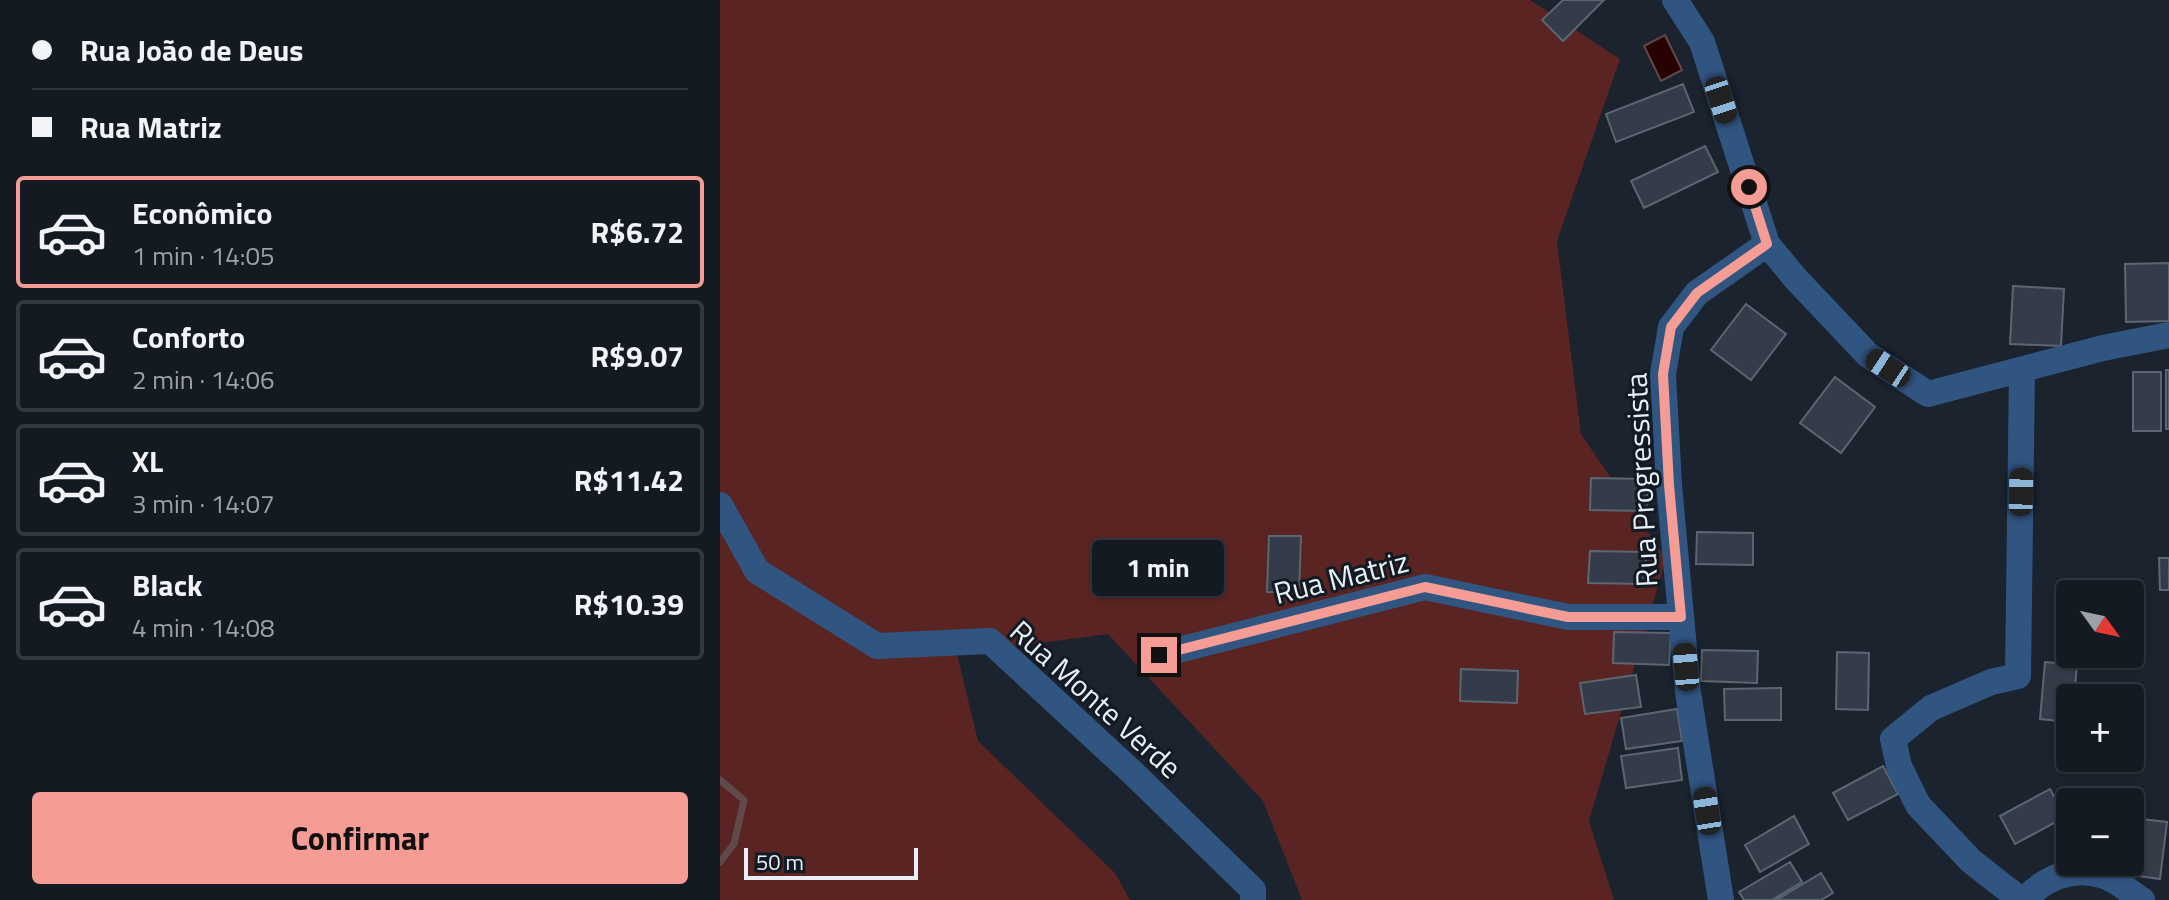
<!DOCTYPE html>
<html lang="pt">
<head>
<meta charset="utf-8">
<style>
  body { margin:0; font-family:"Titillium Web",sans-serif; background:#1d232a; color:#f1f3f6; height:100vh; display:flex; flex-direction:column; font-size:30px; white-space:nowrap }
  * { box-sizing:border-box; margin:0 }
  p { font-size:26px; color:#9da1a5 }
  .icon { flex:none; width:44px; height:44px; fill:none; stroke:currentColor; stroke-width:2; stroke-linecap:round; stroke-linejoin:round }
  .map { position:relative; flex:1; overflow:hidden }
  .sheet { display:flex; flex-direction:column; background:#141a22; width:720px }
  .sheet>* { flex:none }
  .top-card { display:grid; align-content:center; height:176px; padding:0 32px; background:#141a22 }
  .needle { width:52px; rotate:123deg }
  .fabs { position:absolute; left:1336px; top:580px; display:grid; gap:16px }
  .fabs a { display:grid; place-items:center; width:88px; height:88px; border-radius:8px; background:#141a22; box-shadow:0 2px 6px #0004,0 0 0 2px #333840; font-size:40px }
  .scale { position:absolute; left:24px; bottom:20px; width:174px; box-sizing:border-box; padding-left:8px; border:4px solid #e9eff6; border-top:0; font-size:22px; line-height:28px; white-space:nowrap; color:#e9eff6; -webkit-text-stroke:6px #121a24; paint-order:stroke }
  .end { position:absolute; width:36px; height:36px; margin:-18px; border:10px solid #f59c95; background:#111; box-shadow:0 0 0 4px #111 }
  .from { border-radius:50% }
  .bubble { position:absolute; height:56px; border-radius:8px; background:#141a22; box-shadow:0 2px 6px #0004,0 0 0 2px #333840; font-size:26px; font-weight:700; line-height:56px; text-align:center }
  .car { position:absolute; width:24px; height:48px; margin:-24px -12px; border-radius:10px; box-shadow:0 0 6px 2px #0007; background:linear-gradient(#222 24%,#8ab4d8 0 40%,#222 0 76%,#8ab4d8 0 86%,#222 0) }
  .top-card b { display:flex; align-items:center; gap:28px; height:76px; font-size:30px }
  .top-card b+b { border-top:2px solid #333840 }
  .top-card i { width:20px; height:20px; background:#f1f3f6 }
  ul { padding:0; list-style:none }
  li { display:flex; align-items:center; gap:24px; height:112px; margin:0 16px 12px; padding:0 16px; border:4px solid #333840; border-radius:8px }
  li div { flex:1 }
  li b { display:block; font-size:30px }
  li em { font-style:normal; font-weight:700 }
  li.active { border-color:#f59c95 }
  li>.icon { width:72px; height:72px; stroke-width:1.5 }
  .action { display:flex; gap:16px; margin-top:auto; padding:16px 32px }
  .action a { flex:1; height:92px; border-radius:8px; background:#f59c95; color:#111; font-size:32px; font-weight:700; line-height:92px; text-align:center }
  main { display:flex; flex:1; min-height:0 }
  .map>svg:first-child { display:block }
  .green { fill:#592422 }
  .water { fill:#270000; stroke:#61484a; stroke-width:2 }
  .lines { fill:none; stroke-linecap:round; stroke-linejoin:round }
  .stream { stroke:#61484a; stroke-width:7 }
  .building { fill:#333c48; stroke:#5c6672; stroke-width:2 }
  .street { stroke:#315581; stroke-width:26 }
  .route { stroke:#f59c95; stroke-width:10 }
  .labels { text-anchor:middle; dominant-baseline:central; stroke-width:6; stroke-linejoin:round; paint-order:stroke }
  .street-label { font-size:30px; fill:#e9eff6; stroke:#121a24 }
</style>
</head>
<body>
<main>
<section class="sheet">
<div class="top-card">
<b><i class="from"></i>Rua João de Deus</b>
<b><i></i>Rua Matriz</b>
</div>
<ul>
<li class="active"><svg class="icon" aria-label="car" viewBox="0 0 24 24"><path d="M5 17H2v-5l4-1 3-4h7l3 4 3 1v5h-3M9 17h6M6 11h13"/><circle cx="7" cy="17" r="2"/><circle cx="17" cy="17" r="2"/></svg><div><b>Econômico</b><p>1 min · 14:05</p></div><em>R$6.72</em></li>
<li><svg class="icon" aria-label="car" viewBox="0 0 24 24"><path d="M5 17H2v-5l4-1 3-4h7l3 4 3 1v5h-3M9 17h6M6 11h13"/><circle cx="7" cy="17" r="2"/><circle cx="17" cy="17" r="2"/></svg><div><b>Conforto</b><p>2 min · 14:06</p></div><em>R$9.07</em></li>
<li><svg class="icon" aria-label="car" viewBox="0 0 24 24"><path d="M5 17H2v-5l4-1 3-4h7l3 4 3 1v5h-3M9 17h6M6 11h13"/><circle cx="7" cy="17" r="2"/><circle cx="17" cy="17" r="2"/></svg><div><b>XL</b><p>3 min · 14:07</p></div><em>R$11.42</em></li>
<li><svg class="icon" aria-label="car" viewBox="0 0 24 24"><path d="M5 17H2v-5l4-1 3-4h7l3 4 3 1v5h-3M9 17h6M6 11h13"/><circle cx="7" cy="17" r="2"/><circle cx="17" cy="17" r="2"/></svg><div><b>Black</b><p>4 min · 14:08</p></div><em>R$10.39</em></li>
</ul>
<div class="action"><a>Confirmar</a></div>
</section>
<div class="map">
<svg width="1449" height="900" viewBox="0 0 1449 900">
  <rect width="100%" height="100%" fill="#1b232e"/>
  <path class="green" d="M0 0H810L900 59 837 241 861 434 946 559 869 821 894 900H582L543 801 388 634 237 654 258 741 395 873 410 900H0Z"/>
  <path class="water" d="M945 35 962 70 941 81 924 46Z"/>
  <g class="lines">
    <path class="stream" d="M0 780 24 800 14 844 0 862"/>
  </g>
  <path class="building" d="M843 0H884L843 41 822 20Z
    M963 84 974 112 896 142 886 114Z
    M985 146 998 172 924 208 911 181Z
    M1449 263V321L1406 322 1405 264Z
    M1293 286 1344 289 1341 346 1290 344Z
    M1026 304 1066 334 1031 380 991 350Z
    M1446 370H1449V429H1446Z
    M1413 372H1441V431H1413Z
    M1115 377 1155 407 1121 453 1080 423Z
    M871 478 928 479 927 511 870 510Z
    M977 532 1033 533V565L976 564Z
    M549 536H581L579 593 547 592Z
    M870 551 926 552 925 584 868 583Z
    M1439 558H1449V590H1440Z
    M894 632 951 633 949 665 893 663Z
    M982 650 1038 651 1037 683 981 681Z
    M1117 652 1149 653 1148 710 1116 709Z
    M1325 662 1357 665 1354 698H1350V722L1320 719Z
    M741 669 798 671 797 703 740 701Z
    M916 675 921 707 865 714 860 683Z
    M1061 688V720H1005L1004 689Z
    M957 709 962 741 906 749 901 718Z
    M958 748 962 780 906 788 901 756Z
    M1163 766 1178 794 1128 820 1113 793Z
    M1330 789 1345 817 1295 844 1280 816Z
    M1074 816 1089 844 1040 872 1025 845Z
    M1412 818 1447 822 1440 879 1404 874 1406 862H1410Z
    M1070 862 1082 882 1052 900H1024L1019 892Z
    M1101 873 1113 893 1101 900H1056Z"/>
  <g class="lines">
    <path class="street" d="M955 0 982 42 1047 244 1076 279 1148 355 1208 394 1383 348 1449 335
      M0 505 37 571 157 646 270 641 414 774 533 890V900
      M439 655 705 587 848 617H961
      M1001 900 968 692 949 485 943 374 951 327 977 293 1047 244
      M1301 900 1251 861 1198 805 1179 766 1173 739 1211 708 1271 682 1298 676 1302 370
      M1304 900C1326 877 1353 866 1384 876 1397 880 1411 893 1422 900"/>
  </g>
  <g class="lines">
    <path class="route" d="M439 655 705 587 848 617H961L949 485 943 374 951 327 977 293 1047 244 1029 187"/>
  </g>
  <g class="labels">
    <g class="street-label">
      <text transform="translate(921 480) rotate(-93)">Rua Progressista</text>
      <text transform="translate(621 577) rotate(-14)">Rua Matriz</text>
      <text transform="translate(376 699) rotate(42)">Rua Monte Verde</text>
    </g>
  </g>
</svg>
<div class="fabs">
<a><svg class="needle" viewBox="-14 -14 28 28"><path d="M0-13l5 13h-10z" fill="#e53935"/><path d="M0 13l5-13h-10z" fill="#9da1a5"/></svg></a>
<a>+</a>
<a>−</a>
</div>
<div class="scale">50 m</div>
<i class="end from" style="left:1029px;top:187px"></i>
<i class="end" style="left:439px;top:655px"></i>
<div class="bubble" style="left:372px;top:540px;width:132px">1 min</div>
<i class="car" style="left:1001px;top:100px;rotate:162deg"></i>
<i class="car" style="left:1168px;top:368px;rotate:303deg"></i>
<i class="car" style="left:1301px;top:492px;rotate:1deg"></i>
<i class="car" style="left:966px;top:667px;rotate:355deg"></i>
<i class="car" style="left:987px;top:811px;rotate:351deg"></i>
</div>
</main>
</body>
</html>
